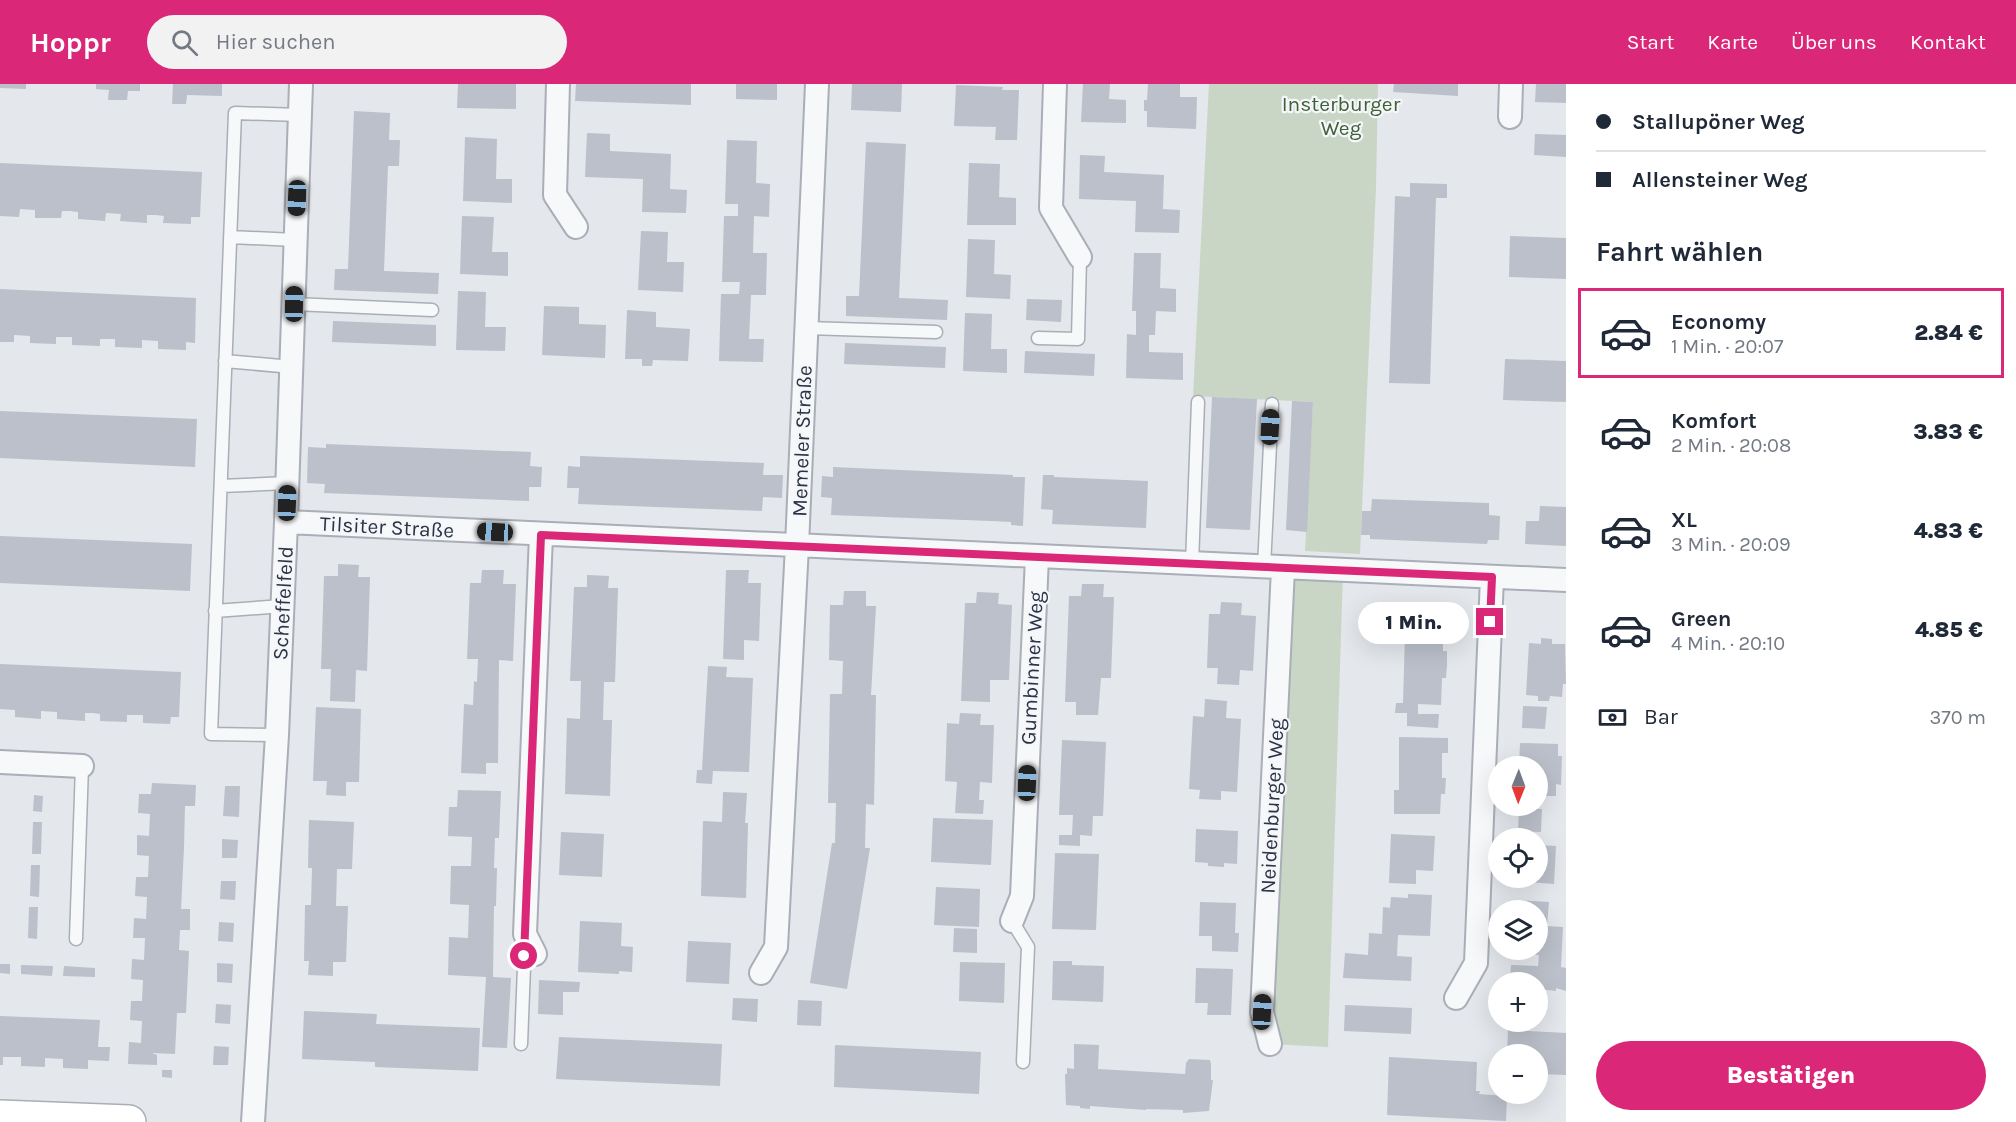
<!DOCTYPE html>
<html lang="de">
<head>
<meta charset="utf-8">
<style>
  body { margin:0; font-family:Karla,sans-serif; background:#f2f2f3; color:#1f2937; height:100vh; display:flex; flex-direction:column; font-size:22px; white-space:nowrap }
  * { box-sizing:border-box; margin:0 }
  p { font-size:20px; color:#747a83 }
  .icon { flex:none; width:33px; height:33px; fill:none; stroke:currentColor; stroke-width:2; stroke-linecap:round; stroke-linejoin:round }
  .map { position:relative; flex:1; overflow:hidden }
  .drawer { display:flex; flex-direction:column; background:#fff; width:450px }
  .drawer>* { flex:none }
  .guide { display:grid; align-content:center; height:132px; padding:0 30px; background:#fff }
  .needle { width:39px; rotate:181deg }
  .controls { position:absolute; left:1488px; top:672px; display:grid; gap:12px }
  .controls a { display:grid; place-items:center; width:60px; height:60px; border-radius:50%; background:#fff; box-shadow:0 6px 24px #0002; font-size:30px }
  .end { position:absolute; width:27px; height:27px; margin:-14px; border:8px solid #db2777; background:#fff; box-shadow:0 0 0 3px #fff }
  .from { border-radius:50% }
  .bubble { position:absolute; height:42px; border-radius:21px; background:#fff; box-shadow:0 6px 24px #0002; font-size:20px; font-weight:800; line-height:42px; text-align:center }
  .car { position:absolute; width:18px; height:36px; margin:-18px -9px; border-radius:8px; box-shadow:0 0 4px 2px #0007; background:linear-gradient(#222 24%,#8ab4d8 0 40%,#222 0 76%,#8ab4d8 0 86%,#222 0) }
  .guide b { display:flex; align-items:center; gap:21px; height:57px; font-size:22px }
  .guide b+b { border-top:2px solid #e0e1e3 }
  .guide i { width:15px; height:15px; background:#1f2937 }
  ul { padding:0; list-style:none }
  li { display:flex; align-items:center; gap:18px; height:90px; margin:0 12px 9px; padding:0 18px; border:3px solid transparent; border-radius:0px }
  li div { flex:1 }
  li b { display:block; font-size:22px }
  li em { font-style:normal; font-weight:800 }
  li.current { border-color:#db2777 }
  li>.icon { width:54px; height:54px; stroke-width:1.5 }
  h2 { padding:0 30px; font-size:27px; line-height:72px }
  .pay { display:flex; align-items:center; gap:15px; height:66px; padding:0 30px; font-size:22px }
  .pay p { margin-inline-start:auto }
  .cta { display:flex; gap:12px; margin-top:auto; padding:12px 30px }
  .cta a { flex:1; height:69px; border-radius:36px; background:#db2777; color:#fff; font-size:24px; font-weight:800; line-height:69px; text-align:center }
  header { display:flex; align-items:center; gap:36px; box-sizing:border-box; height:84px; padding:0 30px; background:#db2777; color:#fff }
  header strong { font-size:28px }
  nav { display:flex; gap:33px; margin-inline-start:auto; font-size:21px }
  .search { width:420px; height:54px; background:#f2f2f3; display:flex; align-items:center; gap:15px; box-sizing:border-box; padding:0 21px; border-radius:33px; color:#747a83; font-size:22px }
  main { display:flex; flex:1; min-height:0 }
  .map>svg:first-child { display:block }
  .green { fill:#c9d6c5 }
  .building { fill:#bbc0ca }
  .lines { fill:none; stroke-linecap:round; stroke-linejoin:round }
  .lane-casing { stroke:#a9aeb7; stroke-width:15 }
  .street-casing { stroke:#a9aeb7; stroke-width:26 }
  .secondary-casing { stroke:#a9aeb7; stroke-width:36 }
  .lane { stroke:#f7f8fa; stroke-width:12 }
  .street { stroke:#f7f8fa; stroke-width:22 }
  .secondary { stroke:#fff; stroke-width:33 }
  .route { stroke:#db2777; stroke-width:8 }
  .labels { text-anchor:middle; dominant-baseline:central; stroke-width:4.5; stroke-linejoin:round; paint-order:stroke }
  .park-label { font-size:21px; fill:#3f6138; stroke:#f4f6f9 }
  .street-label { font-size:21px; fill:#2b3445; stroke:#f4f6f9 }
</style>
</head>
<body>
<header>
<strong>Hoppr</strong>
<div class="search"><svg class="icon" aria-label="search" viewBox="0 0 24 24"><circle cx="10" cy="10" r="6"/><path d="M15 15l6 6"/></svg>Hier suchen</div>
<nav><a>Start</a><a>Karte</a><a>Über uns</a><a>Kontakt</a></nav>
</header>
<main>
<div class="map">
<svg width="1566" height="1038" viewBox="0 0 1566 1038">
  <rect width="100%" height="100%" fill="#e4e7ec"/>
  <path class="green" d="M1209 0H1378L1376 104 1360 470 1305 467 1313 318 1193 312Z
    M1283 484 1343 487 1328 963 1270 960Z"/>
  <path class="building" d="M0 0H26V5L0 4Z
    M96 0H140V7H128L127 16H108L109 6 96 5Z
    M173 0H222V12L187 11 186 20H172Z
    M458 0H516V25L457 24Z
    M576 0H691V21L575 17Z
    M736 0H777V16L736 15Z
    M852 0H902L901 28 851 26Z
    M1083 0H1110L1109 15 1126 16V39L1081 38Z
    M1148 0H1180V13H1197L1196 45 1147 43V27H1144V16H1147Z
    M1394 0H1458V12L1393 8Z
    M1536 0H1566V19L1535 18Z
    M956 1 1003 3 1002 6H1019L1017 56H995L996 43 954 42Z
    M354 27 390 29 389 56H400L399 82H388L384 187 439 189 438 210 334 206 335 185H348Z
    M587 49 610 50V67L671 70 670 105 687 106 686 129 642 128 643 95 585 93Z
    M1535 50 1566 51V73L1534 71Z
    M465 53 497 55 496 95H512V119L463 117Z
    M727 56 757 57 756 99 770 100 769 133 754 132 753 169H767L766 211H751L749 255H764L763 278 719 277 721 210H739L740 198H722L724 132H738V120H725Z
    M866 58 906 60 899 214 948 216 947 236 846 232V212H859Z
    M1080 71 1105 72 1104 88 1164 91 1163 125 1180 126 1179 149 1135 148 1136 117 1079 115Z
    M0 79 202 88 200 133H191V140L163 139 164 132 156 131H147V139L120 137 121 130 106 129 105 137 78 135V128L70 127H62L61 134H35V126L20 125 19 133 0 132Z
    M969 79 1000 80 999 113 1016 114V141H967Z
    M1410 99 1447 100V114H1436L1430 300 1389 299 1395 112 1410 113Z
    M462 132 494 133 492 168H508V192L460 190Z
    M641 147 668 148 667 178H684L683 208 638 206Z
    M1510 152 1566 154V195L1509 193Z
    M968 155 995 156 994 190 1011 191 1010 215 966 213Z
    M1134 169H1161L1160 204 1176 205V228L1156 227 1155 251H1149V268L1183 269V296L1126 294 1127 250 1136 251V227H1132Z
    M0 205 196 214 195 259 186 258V266L158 265V257L142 256V264L115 263V255H100V262L72 261V253H56V260L30 259V252L14 251V258H0Z
    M458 207 486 208 485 243H506L505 267 456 266Z
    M1027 215 1062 216 1061 238 1026 236Z
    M544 222 579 223V240L606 241 605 274 542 271Z
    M627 226 656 228V243L690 245 688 277 653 276 652 282H642V275H625Z
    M965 229 992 230 991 265H1007V289L963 287Z
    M333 237 436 241V262L332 258Z
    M845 259 946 263 945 284 844 280Z
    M1025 267 1095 270 1094 292 1024 289Z
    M1505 275 1566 277V318L1503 316Z
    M1212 313 1257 315 1250 446 1206 444Z
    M1292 317 1313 318 1307 448 1286 446Z
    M0 327 197 335 195 383 0 374Z
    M326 360 531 368 530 382 542 383 541 403H529V417L324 409 325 400 307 399 308 363 326 364Z
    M580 372 764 379 763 391H783L782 414 763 413 762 427 578 420 579 404H567L568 382 580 383Z
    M833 383 1013 391V393H1025L1023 442 1011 441V438L991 437 831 431 832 414 821 413 822 392 833 393Z
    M1043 391H1054V393L1148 397 1146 444 1052 440 1053 426 1041 425Z
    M1372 415 1489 419V431L1500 432 1499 456H1488L1487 460 1370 455V451H1361L1362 427H1371Z
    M1540 422 1566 423V462L1525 460 1526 437H1539Z
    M0 452 192 460 190 507 0 499Z
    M338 480 359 481 358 493H370L367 587 356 586 355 618 330 617 331 585H321L324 492H338Z
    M482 486H504L503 500H516L513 577 499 576 498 679H486V690L461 689 464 620 473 621 474 597 477 598 478 575H467L470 499H481Z
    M726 486H749L748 499H761L759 557 744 556V576L723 575Z
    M587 491 609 492 608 504H618L615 598H604L603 636H612L610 712 565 710 567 634 580 635 581 597H570L574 503H587Z
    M1082 500H1104L1103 513H1114L1111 594H1101L1098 631H1076V618H1065L1069 512H1081Z
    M844 507H866V522H876L871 611H876L874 721 866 720 865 764H870L847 905 810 899 832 759H835L836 719H828L830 610H842L843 577 829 576 830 521H843Z
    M977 508 999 509 998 520 1012 521 1009 596H990V618L961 617 965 519H976Z
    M1221 518 1242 519 1241 531 1256 532 1253 587 1240 586 1239 601 1217 600 1218 584H1207L1209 530H1220Z
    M1405 552 1443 553V567H1447V581L1446 594H1442L1441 621 1418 620V630H1439L1438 644 1407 642V629H1395L1396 619H1403Z
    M1541 554 1552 555V560H1565L1566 600H1563L1562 613 1550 612 1549 617H1538V612L1526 611 1529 559 1541 560Z
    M0 580 181 588 179 633H171L170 640 143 639V631H127V638L100 637V630L93 629H85V637L57 635V628L41 627V635L15 633V626L0 625Z
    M708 582 727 583 726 593 753 594 749 688 713 687 712 700 696 699 697 686H702Z
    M1205 615 1227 617 1226 634 1241 635 1237 708 1221 707V716L1199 715 1200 706 1189 705 1193 632 1204 633Z
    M1523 622 1547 623 1545 645 1522 644Z
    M316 623 361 625 359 698H346V712L326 711 327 697H313Z
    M960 629 981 630 980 641H994L992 699 980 698 979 716H984L983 730 955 729 957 698 945 697 947 639 959 640Z
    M1399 653 1448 654V669H1442V694H1446L1445 710H1441L1440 730H1394V706H1399Z
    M1062 656 1106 658 1103 732H1093L1092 752 1080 751V762L1059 761V751H1072L1073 731H1059Z
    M1520 659 1558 660V672H1562L1561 701 1556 700V712H1538V682H1519Z
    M152 699 196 701 195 722H185L184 763 181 825H190V846H180L179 866 189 867 186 929H177L175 970 152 969 157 971V981L128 980 129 958 141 959 142 937 130 936 131 917H142L143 896 131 895 132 875 144 876 145 854H133L134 834 146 835 147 813 135 812 136 793H148L149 772 137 771V751L149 752 150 730 138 729 139 710H151Z
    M225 702H240L239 733 223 732Z
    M458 706 501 707 499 754H495L494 784H497L496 822H494L493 893 511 894 507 964 482 963 486 893 448 891 449 853 468 854 469 821 450 820 451 782H471L472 753 448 752 449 723H457Z
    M723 708 747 709 745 739H748L746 814 701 812 703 737 722 738Z
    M34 711 43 712 42 728 33 727Z
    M1519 725H1542L1541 748 1518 747Z
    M933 734 993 736 991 781 931 778Z
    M309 736 354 738 352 785H337L336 822H348L346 878H333V892L308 891 309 877H304L305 821H311L312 784H308Z
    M33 738H42L41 770H32Z
    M1196 745 1238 747 1237 780 1224 779V783L1208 782V779L1195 778Z
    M561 748 604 750 602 793 559 791Z
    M1391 750 1435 752 1433 787 1416 786V800L1389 799Z
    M222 755 238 756 237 774H222Z
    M1538 761 1556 762 1554 800 1512 797 1513 794H1538Z
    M1055 769 1099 770 1096 846 1052 845Z
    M31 781H40L39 813 30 812Z
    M221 797H236L235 816 220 815Z
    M936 803 980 805 979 843 934 841Z
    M1408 810 1432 811 1430 852 1398 851 1397 872 1412 873 1411 897 1343 894 1345 869 1368 871 1369 849 1382 850 1383 823 1390 824 1391 813 1408 814Z
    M1518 816 1549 818 1547 842 1563 843 1561 883 1566 884V907L1556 904V907L1538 905V898H1510L1511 881 1538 882 1539 871 1515 870V866H1538V826H1517Z
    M1200 818 1236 819 1235 849H1239L1238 868 1212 867V852H1199Z
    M29 823H38L37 855 28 854Z
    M580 837 622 839 621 862 633 863 632 888 619 887V890L578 888Z
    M219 838 234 839 233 858 218 857Z
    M954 844 977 845V869L953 868Z
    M688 857 731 859 729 900 686 898Z
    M1053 877H1072V881L1104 882 1103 918 1052 916Z
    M960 878 1005 879 1004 919 959 917Z
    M217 879 233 880 232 899 217 898Z
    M0 880H10V890L0 889Z
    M21 881 53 882 52 892 21 890Z
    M64 882 95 884V893L63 892Z
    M1196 884 1233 885 1231 931H1207L1208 919H1195Z
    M539 896 580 898 579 908H563V931L538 930Z
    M733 914 758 915 757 938 732 936Z
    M798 916 822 917 821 942 797 941Z
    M216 920 231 921 230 940 215 939Z
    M1345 921 1412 924 1411 950 1344 947Z
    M304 927 377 930 376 940 480 944 478 987 375 983V978L302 975Z
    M0 932 100 936 98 963H110L109 977 88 976V985L63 984V975L45 974V983L21 982V973H3V981H0Z
    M1508 946 1566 949V991L1538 990V970H1507Z
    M559 953 722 960 720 1002 556 995Z
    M1074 960 1099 961 1098 985 1185 990 1186 979 1189 975 1210 976 1211 980V996H1213L1209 1027 1183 1029V1026L1146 1025V1026L1090 1022V1025L1080 1024V1022L1066 1021 1065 990H1067V984L1074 985Z
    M835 961 981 968 979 1010 834 1003Z
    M214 962 229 963 228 981H213Z
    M1389 973 1477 978 1476 1007H1480L1479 1010 1507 1012 1506 1037 1387 1031Z
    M162 986H172V994L162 993Z"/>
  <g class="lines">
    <defs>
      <path id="lane" d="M230 153 295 156
        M294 220 432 226
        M806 244 936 248
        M1038 254 1078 255 1080 173
        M225 277 292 283
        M221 402 287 399
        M1192 480 1198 318
        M1264 483 1272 320
        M215 527 283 522
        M277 651 211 650 235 29 300 31
        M1012 837 1028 863 1023 978
        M76 855 82 682
        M521 960 525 857"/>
      <path id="street" d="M558 0 555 111 576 143
        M1055 0 1051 124 1080 173
        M1510 33 1511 0
        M286 438 1566 496
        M0 678 82 682
        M1012 837 1022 812 1037 473
        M535 870 525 850 541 451
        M761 889 776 863 797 462 817 0
        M1456 914 1476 879 1492 493
        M1270 960 1262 928 1283 484
        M253 1038 277 651 286 438 301 0"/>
      <path id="secondary" d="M0 1033 129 1038"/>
    </defs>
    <use href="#lane" class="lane-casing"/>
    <use href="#street" class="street-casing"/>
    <use href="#secondary" class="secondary-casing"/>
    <use href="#lane" class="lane"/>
    <use href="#street" class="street"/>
    <use href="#secondary" class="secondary"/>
  </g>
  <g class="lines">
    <path class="route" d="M524 872 541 451 1492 493 1490 538"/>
  </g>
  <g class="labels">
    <g class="park-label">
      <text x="1341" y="20">Insterburger<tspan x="1341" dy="24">Weg</tspan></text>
    </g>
    <g class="street-label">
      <text transform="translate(802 357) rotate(-88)">Memeler Straße</text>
      <text transform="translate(387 443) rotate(3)">Tilsiter Straße</text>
      <text transform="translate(283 519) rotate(-87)">Scheffelfeld</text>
      <text transform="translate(1032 584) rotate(-87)">Gumbinner Weg</text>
      <text transform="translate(1272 722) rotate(-87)">Neidenburger Weg</text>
    </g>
  </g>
</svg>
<div class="controls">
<a><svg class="needle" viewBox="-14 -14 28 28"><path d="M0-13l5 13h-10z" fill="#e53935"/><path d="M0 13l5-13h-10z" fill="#747a83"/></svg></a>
<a><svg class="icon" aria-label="locate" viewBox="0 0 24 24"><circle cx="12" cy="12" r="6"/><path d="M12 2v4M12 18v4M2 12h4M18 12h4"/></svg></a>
<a><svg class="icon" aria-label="layers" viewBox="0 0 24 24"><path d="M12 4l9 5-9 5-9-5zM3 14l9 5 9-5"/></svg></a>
<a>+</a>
<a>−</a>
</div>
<i class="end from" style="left:524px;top:872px"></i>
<i class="end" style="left:1490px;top:538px"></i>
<div class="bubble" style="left:1358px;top:518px;width:111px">1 Min.</div>
<i class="car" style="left:297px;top:114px;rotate:182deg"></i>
<i class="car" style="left:294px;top:220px;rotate:1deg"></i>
<i class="car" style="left:1270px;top:343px;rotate:3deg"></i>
<i class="car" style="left:287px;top:419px;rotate:2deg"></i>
<i class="car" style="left:495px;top:448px;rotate:273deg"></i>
<i class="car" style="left:1027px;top:699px;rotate:2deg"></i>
<i class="car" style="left:1262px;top:928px;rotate:3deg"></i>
</div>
<section class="drawer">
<div class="guide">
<b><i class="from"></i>Stallupöner Weg</b>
<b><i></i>Allensteiner Weg</b>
</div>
<h2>Fahrt wählen</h2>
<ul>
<li class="current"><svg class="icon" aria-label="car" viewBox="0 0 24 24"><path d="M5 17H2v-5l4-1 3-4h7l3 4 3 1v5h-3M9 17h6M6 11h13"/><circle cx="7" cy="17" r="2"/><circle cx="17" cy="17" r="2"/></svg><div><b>Economy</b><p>1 Min. · 20:07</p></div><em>2.84 €</em></li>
<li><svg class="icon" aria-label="car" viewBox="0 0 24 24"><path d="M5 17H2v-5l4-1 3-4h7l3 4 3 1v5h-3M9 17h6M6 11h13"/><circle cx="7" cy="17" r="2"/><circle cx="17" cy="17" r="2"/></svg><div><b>Komfort</b><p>2 Min. · 20:08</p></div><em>3.83 €</em></li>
<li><svg class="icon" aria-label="car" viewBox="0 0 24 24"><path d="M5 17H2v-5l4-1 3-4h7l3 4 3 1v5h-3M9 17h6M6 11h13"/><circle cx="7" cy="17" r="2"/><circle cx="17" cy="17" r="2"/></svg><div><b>XL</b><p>3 Min. · 20:09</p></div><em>4.83 €</em></li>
<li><svg class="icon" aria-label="car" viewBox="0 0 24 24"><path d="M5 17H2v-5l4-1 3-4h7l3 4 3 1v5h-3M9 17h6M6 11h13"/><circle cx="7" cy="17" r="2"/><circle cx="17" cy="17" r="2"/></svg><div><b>Green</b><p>4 Min. · 20:10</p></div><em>4.85 €</em></li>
</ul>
<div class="pay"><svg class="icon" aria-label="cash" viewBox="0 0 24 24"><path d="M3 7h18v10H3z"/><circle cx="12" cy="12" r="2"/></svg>Bar<p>370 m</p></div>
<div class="cta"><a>Bestätigen</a></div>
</section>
</main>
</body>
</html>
